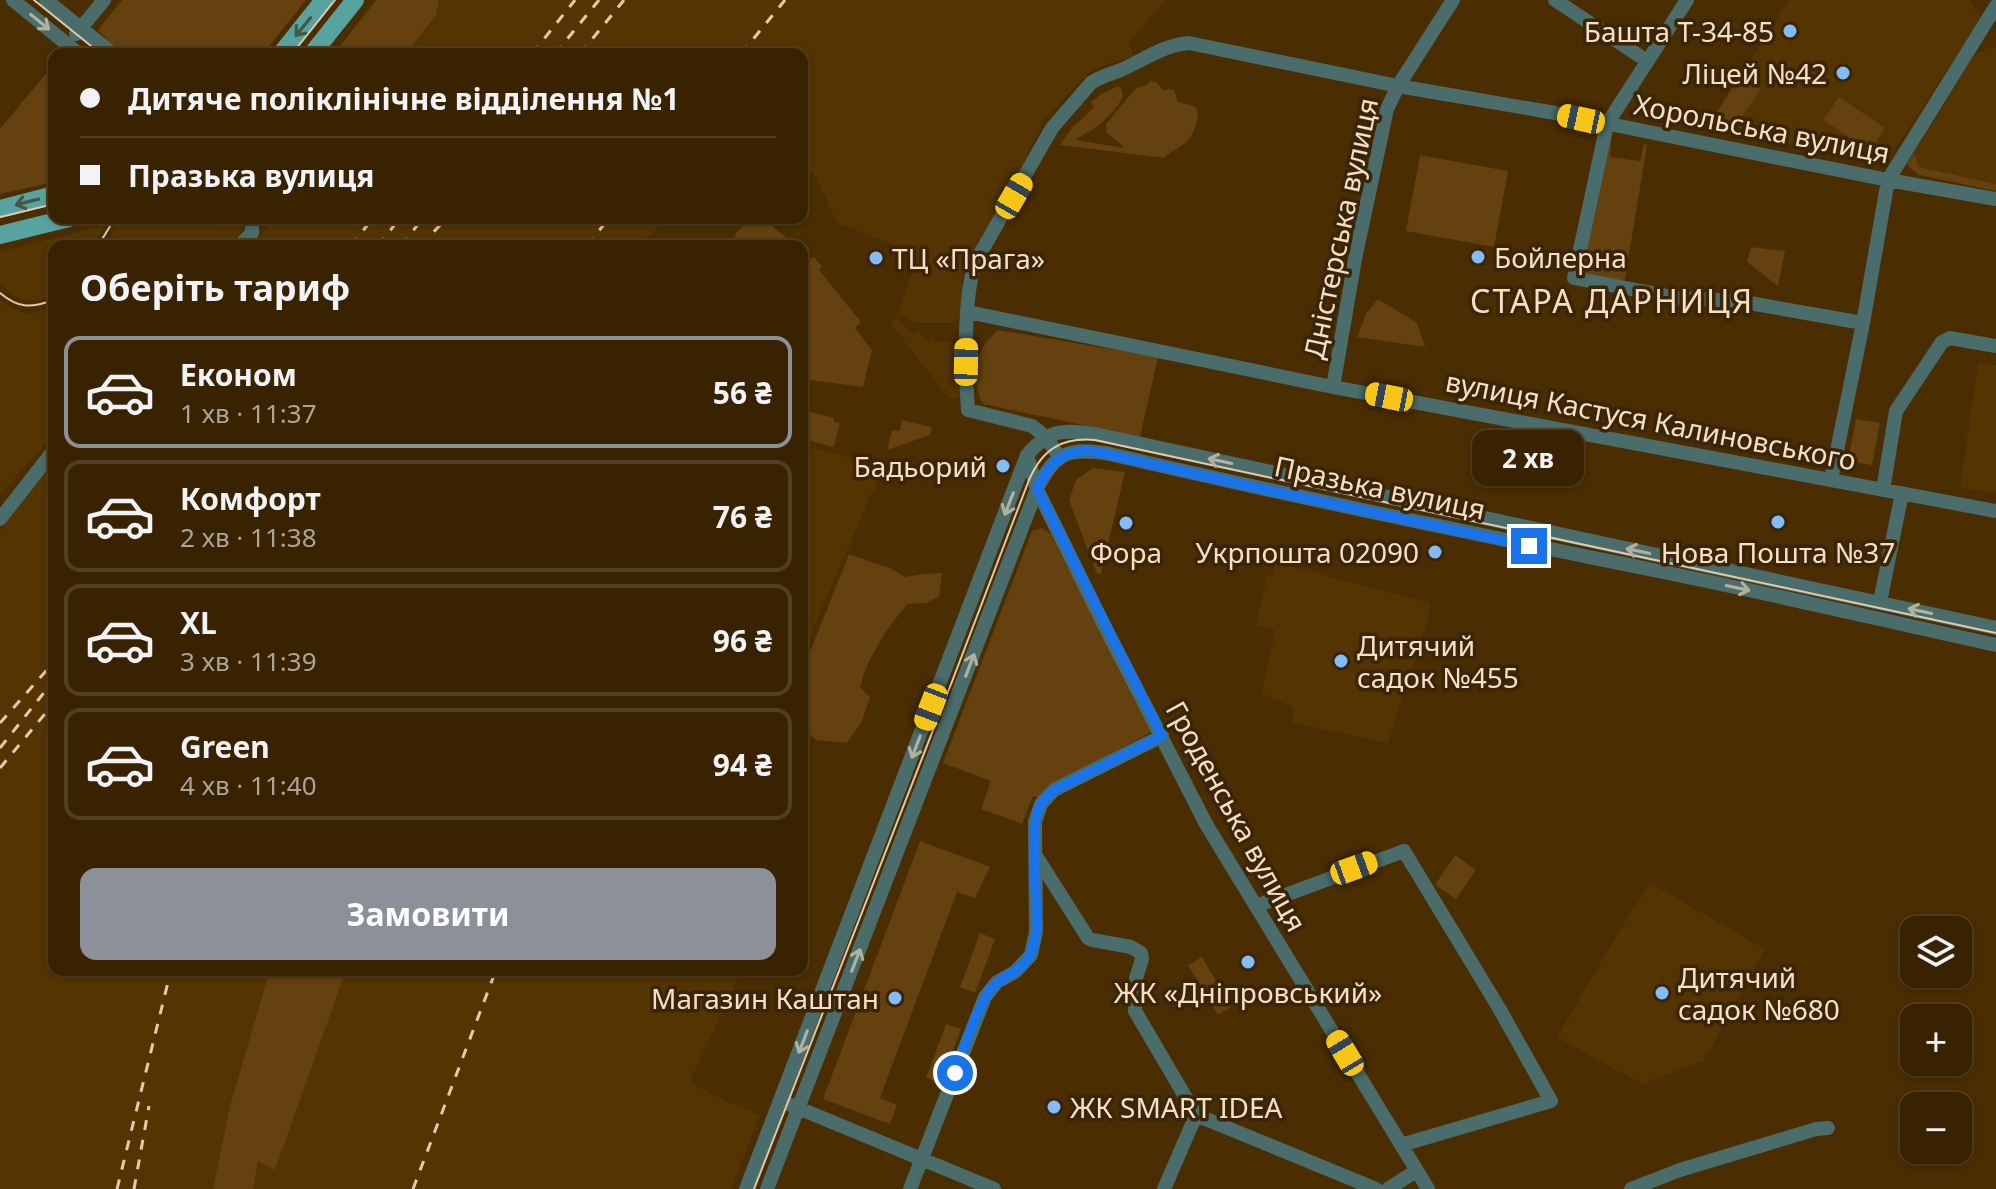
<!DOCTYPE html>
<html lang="uk">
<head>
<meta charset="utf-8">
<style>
  body { margin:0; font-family:"Noto Sans",sans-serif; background:#432f0f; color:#f1f3f6; height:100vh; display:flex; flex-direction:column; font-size:30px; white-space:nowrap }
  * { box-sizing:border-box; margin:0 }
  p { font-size:26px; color:#aba499 }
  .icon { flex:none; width:44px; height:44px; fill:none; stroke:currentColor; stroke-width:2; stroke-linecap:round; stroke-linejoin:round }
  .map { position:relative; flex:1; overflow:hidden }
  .sheet { position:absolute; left:48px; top:240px; width:760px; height:736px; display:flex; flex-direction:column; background:#382200; border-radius:16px; box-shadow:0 2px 6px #0004,0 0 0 2px #523f22 }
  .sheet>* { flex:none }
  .guide { position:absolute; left:48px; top:48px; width:760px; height:176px; border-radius:16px; box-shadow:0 2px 6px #0004,0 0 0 2px #523f22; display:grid; align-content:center; height:176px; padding:0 32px; background:#382200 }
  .buttons { position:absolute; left:1900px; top:916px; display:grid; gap:16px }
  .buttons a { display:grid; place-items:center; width:72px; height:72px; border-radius:16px; background:#382200; box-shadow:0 2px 6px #0004,0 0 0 2px #523f22; font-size:40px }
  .end { position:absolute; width:36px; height:36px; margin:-18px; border:10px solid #1a73e8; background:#fff; box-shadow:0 0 0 4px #fff }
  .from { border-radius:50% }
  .bubble { position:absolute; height:56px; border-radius:16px; background:#382200; box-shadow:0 2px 6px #0004,0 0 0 2px #523f22; font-size:26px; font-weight:700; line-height:56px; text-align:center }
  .car { position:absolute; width:24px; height:48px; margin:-24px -12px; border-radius:10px; box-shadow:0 0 6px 2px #0007; background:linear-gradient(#f5c518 24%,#345 0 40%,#f5c518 0 76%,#345 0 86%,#f5c518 0) }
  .guide b { display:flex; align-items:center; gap:28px; height:76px; font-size:30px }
  .guide b+b { border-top:2px solid #523f22 }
  .guide i { width:20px; height:20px; background:#f1f3f6 }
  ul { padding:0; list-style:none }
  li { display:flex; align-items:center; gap:24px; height:112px; margin:0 16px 12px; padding:0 16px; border:4px solid #523f22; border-radius:16px }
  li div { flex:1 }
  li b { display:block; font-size:30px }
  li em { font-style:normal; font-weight:700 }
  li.on { border-color:#8c9099 }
  li>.icon { width:72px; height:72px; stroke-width:1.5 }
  h2 { padding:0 32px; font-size:36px; line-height:96px }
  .button { display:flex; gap:16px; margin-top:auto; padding:16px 32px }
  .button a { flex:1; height:92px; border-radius:16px; background:#8c9099; color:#fff; font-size:32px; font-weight:700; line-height:92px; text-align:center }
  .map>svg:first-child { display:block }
  .built { fill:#543400 }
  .green { fill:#64410e }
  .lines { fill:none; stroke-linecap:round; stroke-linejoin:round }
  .minor { stroke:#4a6c6a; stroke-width:14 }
  .major { stroke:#58a39f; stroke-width:18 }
  .tram { stroke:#e2caad; stroke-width:2 }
  .rail { stroke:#e2caad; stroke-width:3; stroke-dasharray:10 10; stroke-linecap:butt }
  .oneway { stroke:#b1b1a0 }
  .oneway2 { stroke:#465744 }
  .route { stroke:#1a73e8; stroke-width:10 }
  .poi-dot { fill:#83bcfb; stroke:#3a2508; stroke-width:3 }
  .labels { text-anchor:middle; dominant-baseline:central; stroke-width:7; stroke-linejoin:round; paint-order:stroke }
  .poi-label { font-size:28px; fill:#f6dfc4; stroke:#3a2508; text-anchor:end }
  .street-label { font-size:28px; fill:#f6dfc4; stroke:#3a2508 }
  .quarter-label { font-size:32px; letter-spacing:2px; fill:#f6dfc4; stroke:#3a2508 }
</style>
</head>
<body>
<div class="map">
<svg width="1996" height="1189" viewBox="0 0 1996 1189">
  <rect width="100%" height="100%" fill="#4a2d00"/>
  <path class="built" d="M439 0H1166L1129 42 1133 56 1091 70 1042 122 1018 175 962 273V313L955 323H916L898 313 918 255 837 223 816 176 802 163V54H405L436 16Z
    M1789 0H1969L1981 18 1888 160 1706 129Z
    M1989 48H1996V184L1919 167 1914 153 1976 53Z
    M134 218H241L242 224 240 234 229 246H106L119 222Z
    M274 218H668L638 246H253Z
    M105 225 93 246H54L53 297 40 300H24L11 294 0 284V252Z
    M0 300 13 309 28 314 47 309 54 305V434L0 495Z
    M896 318 913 335 919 331 927 342 932 338 935 342H950L957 345 961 350 962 392 959 398 949 399 890 322Z
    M1978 363 1996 365V493L1960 488Z
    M802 445 881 466 876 489 871 494 802 655Z
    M54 460V970H741L690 1082 724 1100 760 1115 731 1189H0V531Z
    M1275 562 1430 603 1428 619 1388 743 1293 723V707L1262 693 1275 630 1256 626 1267 574 1272 576Z
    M1650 883 1765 949 1704 1061 1642 1084 1557 1037 1620 930Z"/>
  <path class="green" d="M122 0H306L263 54H125L108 41 98 30Z
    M376 0H439L436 16 405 54H334Z
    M54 64V182L0 194V129Z
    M1740 76 1760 90 1734 129 1714 116Z
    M1150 81 1156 82 1163 90 1169 89 1174 90 1178 102C1183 104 1193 104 1196 108 1201 115 1194 132 1190 138 1184 146 1171 151 1164 158L1060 145 1070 130 1094 107 1091 102 1100 95 1118 86 1121 88 1123 97C1110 119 1097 127 1075 140L1125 148 1106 132V124L1136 88 1147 85Z
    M1839 97 1885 128 1870 151 1823 120Z
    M1612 134 1610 157 1640 161 1644 144 1647 145 1624 285 1579 276Z
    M1914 153 1919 167 1996 184V191L1919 175 1911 169 1907 164Z
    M1420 155 1508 171 1494 247 1406 231Z
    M750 218H762L789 240 783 246H733L736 233Z
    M1751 247 1785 251 1778 286 1747 262Z
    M814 257 822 267 819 270 861 322 855 328 872 350 863 387 802 379V262Z
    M1378 299 1417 323 1425 347 1357 337 1366 314Z
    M998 330 1158 357 1140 437 983 404C969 373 973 353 998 330Z
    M802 410 834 418V422L840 423 834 447 802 439Z
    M1856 419 1880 423 1872 465 1848 461Z
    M902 420 932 427 930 435 887 450 892 430 900 431Z
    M1093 468 1125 472 1101 574H1097L1069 500 1076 480Z
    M1042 528 1051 534 1151 732 1054 785 1040 798 1033 796 1022 824 981 809 991 781 943 763 1032 531Z
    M849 554 892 569 905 577 924 574 942 573 939 596 926 603 907 604C887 629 868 656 860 687L870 697 861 723 847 743 816 740 802 728V672Z
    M920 841 990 867 975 898 957 892 880 1098 897 1105 890 1124 823 1099Z
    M1455 855 1476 870 1456 899 1435 885Z
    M980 933 995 939 975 993 960 987Z
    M1202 957 1231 1007 1218 1015 1188 965Z
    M270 970H346L275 1170 258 1161 253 1189H213L230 1106Z
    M946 1024 961 1029 941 1083 926 1078Z"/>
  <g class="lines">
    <path class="minor" d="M13 0 79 54
      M46 0 113 54
      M1555 0 1647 61
      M1687 0 1607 124 1574 278 1678 298 1738 301 1863 323
      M76 34 104 0
      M239 246 252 233V218
      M968 312 1333 387 1996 511
      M1333 387 1355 259 1387 109 1398 86 1453 0
      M1027 455 1037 489 1104 625 1206 824 1428 1189
      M1060 458 1046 437 1032 426 968 410C965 374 963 294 976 261L1052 128 1091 83C1101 76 1111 74 1121 70 1144 60 1163 45 1189 43L1398 86 1555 113 1888 180 1996 199
      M1831 480 1863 323 1888 180 1996 6
      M1883 490 1896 411 1942 342 1950 338 1996 346
      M0 519 54 450
      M1880 602 1902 493
      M1036 856 1088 938 1092 940 1131 947 1141 953 1142 959 1136 978 1135 1011 1196 1115 1376 1189
      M1256 906 1404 851 1499 1008 1551 1101 1401 1145
      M791 1105 994 1189
      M746 1189 1027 455C1050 428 1063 430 1095 434L1996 628
      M767 1189 1037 489C1055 452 1069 447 1110 454 1290 496 1472 533 1653 570 1768 593 1882 620 1996 645
      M910 1189 985 997 997 982 1015 972 1031 955 1036 932 1035 822 1041 804 1054 790 1162 736
      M1164 1189 1196 1115
      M1388 1189 1416 1171
      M1631 1189 1680 1170 1816 1129 1828 1128"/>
    <path class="major" d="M281 54 324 0
      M312 54 355 0
      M0 209 54 195
      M0 235 69 218"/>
    <path class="tram" d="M34 0 101 54
      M292 54 335 0
      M0 217 54 204
      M98 246 115 218
      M0 293C19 309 31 308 54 300
      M754 1189 953 679 1029 480C1042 450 1061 437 1095 440L1996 633"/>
    <path class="rail" d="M532 54 575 0
      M555 54 599 0
      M580 54 624 0
      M741 54 785 0
      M351 246 369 223
      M378 246 400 218
      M401 246 423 218
      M420 246 447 218
      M587 246 609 218
      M0 723 54 662
      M0 748 54 680
      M0 768 54 703
      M117 1189 171 970
      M134 1189 149 1106
      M413 1189 496 970"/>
  </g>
  <defs><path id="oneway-shaft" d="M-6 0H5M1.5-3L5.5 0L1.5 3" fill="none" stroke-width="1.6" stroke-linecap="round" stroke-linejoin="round" transform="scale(2)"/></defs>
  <g class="oneway">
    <use href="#oneway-shaft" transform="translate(40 22) rotate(39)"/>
    <use href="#oneway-shaft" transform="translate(1220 461) rotate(-168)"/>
    <use href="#oneway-shaft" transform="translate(1009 504) rotate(111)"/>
    <use href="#oneway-shaft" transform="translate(1638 551) rotate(-168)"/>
    <use href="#oneway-shaft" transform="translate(1738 588) rotate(12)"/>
    <use href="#oneway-shaft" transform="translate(1920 611) rotate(-168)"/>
    <use href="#oneway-shaft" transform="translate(970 665) rotate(-69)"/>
    <use href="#oneway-shaft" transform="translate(916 747) rotate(111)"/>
    <use href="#oneway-shaft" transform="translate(856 960) rotate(-69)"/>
    <use href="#oneway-shaft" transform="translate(803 1042) rotate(111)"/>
  </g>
  <g class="oneway2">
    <use href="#oneway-shaft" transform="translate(303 27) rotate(129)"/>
    <use href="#oneway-shaft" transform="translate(27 202) rotate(166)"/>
  </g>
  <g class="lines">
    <path class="route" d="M955 1073C964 1048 972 1021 985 998 1001 967 1030 980 1036 933 1039 903 1027 826 1041 804 1044 799 1050 794 1054 790L1162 736 1037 489C1049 464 1059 452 1089 450L1244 485 1529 546"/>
  </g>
  <g class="poi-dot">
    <circle cx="1790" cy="31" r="8"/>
    <circle cx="1843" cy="73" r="8"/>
    <circle cx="1478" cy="257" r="8"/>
    <circle cx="876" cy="258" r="8"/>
    <circle cx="1003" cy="466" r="8"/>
    <circle cx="1778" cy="522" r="8"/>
    <circle cx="1126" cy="523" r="8"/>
    <circle cx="1435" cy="552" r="8"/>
    <circle cx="1341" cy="661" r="8"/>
    <circle cx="1248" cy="962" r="8"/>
    <circle cx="1662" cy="993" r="8"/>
    <circle cx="895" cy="998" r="8"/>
    <circle cx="1054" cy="1107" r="8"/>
  </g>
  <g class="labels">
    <g class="poi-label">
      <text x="1774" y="31">Башта Т-34-85</text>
      <text x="1827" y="73">Ліцей №42</text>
      <text x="1494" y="257" text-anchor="start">Бойлерна</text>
      <text x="892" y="258" text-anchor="start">ТЦ «Прага»</text>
      <text x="987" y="466">Бадьорий</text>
      <text x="1126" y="552" text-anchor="middle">Фора</text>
      <text x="1419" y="552">Укрпошта 02090</text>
      <text x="1778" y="552" text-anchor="middle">Нова Пошта №37</text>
      <text x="1357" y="645" text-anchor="start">Дитячий<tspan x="1357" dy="32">садок №455</tspan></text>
      <text x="1678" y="977" text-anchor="start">Дитячий<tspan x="1678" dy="32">садок №680</tspan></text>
      <text x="1248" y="992" text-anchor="middle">ЖК «Дніпровський»</text>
      <text x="879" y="998">Магазин Каштан</text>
      <text x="1070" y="1107" text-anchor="start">ЖК SMART IDEA</text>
    </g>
    <g class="street-label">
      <text transform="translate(1762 128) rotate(11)">Хорольська вулиця</text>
      <text transform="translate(1340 228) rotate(-78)">Дністерська вулиця</text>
      <text transform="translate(1651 420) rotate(11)">вулиця Кастуся Калиновського</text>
      <text transform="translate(1380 487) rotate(12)">Празька вулиця</text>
      <text transform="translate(1237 816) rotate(61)">Гроденська вулиця</text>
    </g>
    <g class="quarter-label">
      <text x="1612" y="300">СТАРА ДАРНИЦЯ</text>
    </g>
  </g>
</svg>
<div class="buttons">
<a><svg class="icon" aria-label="layers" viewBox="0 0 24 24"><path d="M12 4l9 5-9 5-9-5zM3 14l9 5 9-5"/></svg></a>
<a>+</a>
<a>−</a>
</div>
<i class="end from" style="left:955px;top:1073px"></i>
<i class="end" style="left:1529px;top:546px"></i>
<div class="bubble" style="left:1472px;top:430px;width:112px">2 хв</div>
<i class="car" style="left:1581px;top:119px;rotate:282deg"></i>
<i class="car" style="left:1014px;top:196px;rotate:30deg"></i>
<i class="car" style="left:966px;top:362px;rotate:1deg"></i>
<i class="car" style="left:1389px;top:397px;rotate:281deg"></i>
<i class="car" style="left:931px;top:707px;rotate:201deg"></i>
<i class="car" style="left:1354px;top:868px;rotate:70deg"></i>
<i class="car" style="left:1345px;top:1053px;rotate:329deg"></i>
<div class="guide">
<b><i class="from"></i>Дитяче поліклінічне відділення №1</b>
<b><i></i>Празька вулиця</b>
</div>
<section class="sheet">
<h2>Оберіть тариф</h2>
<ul>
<li class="on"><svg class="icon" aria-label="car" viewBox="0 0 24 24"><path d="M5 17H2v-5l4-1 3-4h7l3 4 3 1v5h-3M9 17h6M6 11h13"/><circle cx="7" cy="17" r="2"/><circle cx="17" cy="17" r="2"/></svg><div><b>Економ</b><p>1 хв · 11:37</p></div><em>56 ₴</em></li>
<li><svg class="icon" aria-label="car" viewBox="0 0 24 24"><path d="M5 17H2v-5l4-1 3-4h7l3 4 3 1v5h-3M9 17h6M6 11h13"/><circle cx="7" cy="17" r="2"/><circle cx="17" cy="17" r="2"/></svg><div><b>Комфорт</b><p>2 хв · 11:38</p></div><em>76 ₴</em></li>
<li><svg class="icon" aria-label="car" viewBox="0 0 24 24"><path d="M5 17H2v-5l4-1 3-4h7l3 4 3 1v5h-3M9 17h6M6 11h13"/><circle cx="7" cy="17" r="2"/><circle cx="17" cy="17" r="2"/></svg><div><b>XL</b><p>3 хв · 11:39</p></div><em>96 ₴</em></li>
<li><svg class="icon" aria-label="car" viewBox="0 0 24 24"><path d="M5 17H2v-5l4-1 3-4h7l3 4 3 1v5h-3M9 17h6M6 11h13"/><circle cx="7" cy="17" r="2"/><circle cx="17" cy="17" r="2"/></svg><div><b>Green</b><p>4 хв · 11:40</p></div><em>94 ₴</em></li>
</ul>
<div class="button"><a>Замовити</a></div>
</section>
</div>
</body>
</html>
